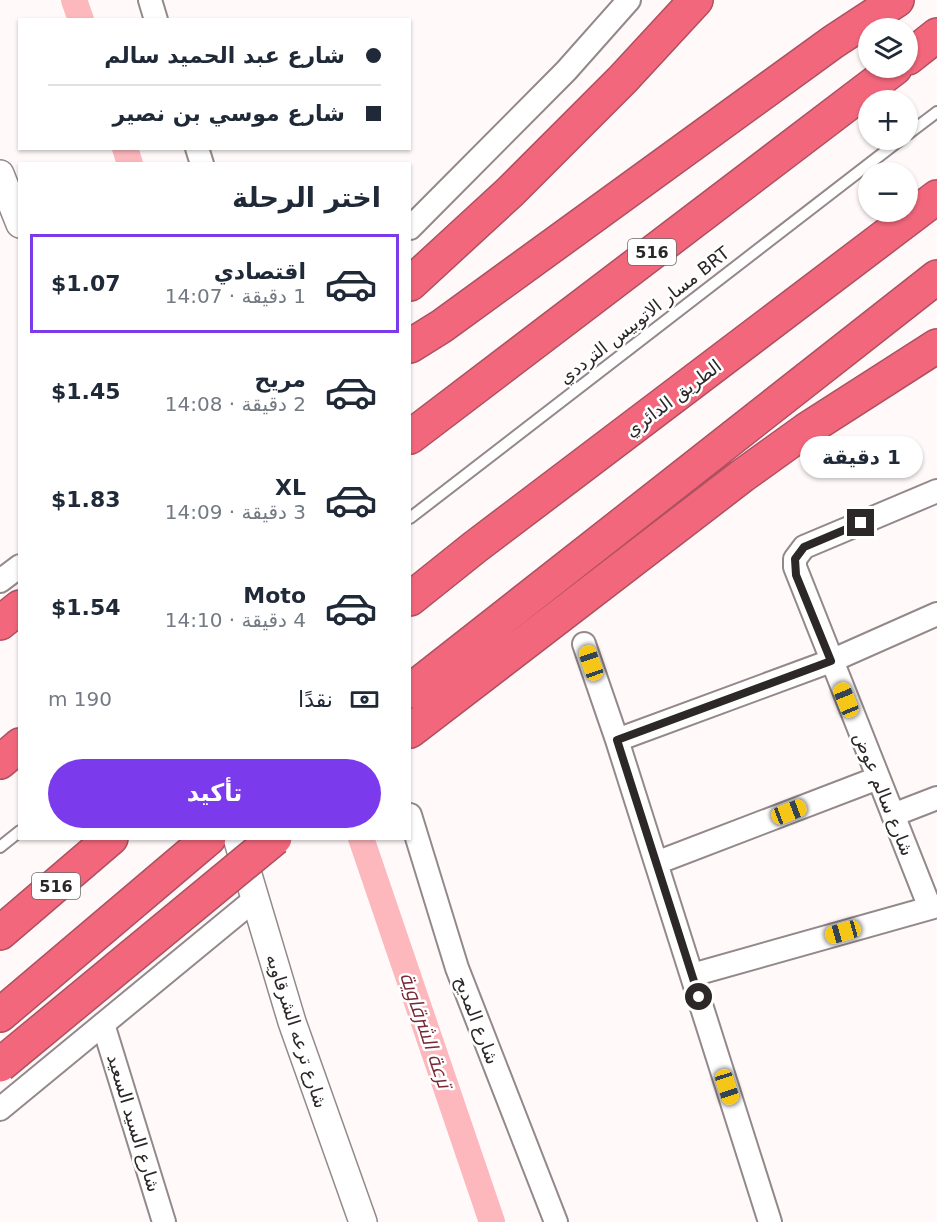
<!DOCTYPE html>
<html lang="ar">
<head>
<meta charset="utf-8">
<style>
  body { margin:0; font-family:"DejaVu Sans",Cairo,sans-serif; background:#f2f2f3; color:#1f2937; direction:rtl; height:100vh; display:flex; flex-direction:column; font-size:22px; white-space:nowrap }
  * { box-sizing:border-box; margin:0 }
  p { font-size:20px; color:#747a83 }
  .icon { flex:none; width:33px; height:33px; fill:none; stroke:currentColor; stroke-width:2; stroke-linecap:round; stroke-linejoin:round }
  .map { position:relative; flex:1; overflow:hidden; direction:ltr }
  .side { position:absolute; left:18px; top:162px; width:393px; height:678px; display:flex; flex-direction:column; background:#fff; border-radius:0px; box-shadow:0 2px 4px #0004; direction:rtl }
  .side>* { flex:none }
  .guide { position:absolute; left:18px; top:18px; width:393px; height:132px; border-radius:0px; box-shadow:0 2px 4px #0004; direction:rtl; display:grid; align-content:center; height:132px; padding:0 30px; background:#fff }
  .tools { position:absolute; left:858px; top:18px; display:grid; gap:12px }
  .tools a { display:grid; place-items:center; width:60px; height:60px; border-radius:50%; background:#fff; box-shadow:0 2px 4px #0004; font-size:30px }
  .end { position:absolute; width:27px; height:27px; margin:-14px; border:8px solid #2c2828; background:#fff; box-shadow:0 0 0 3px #fff }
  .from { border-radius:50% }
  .bubble { position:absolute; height:42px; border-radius:21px; background:#fff; box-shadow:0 2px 4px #0004; font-size:20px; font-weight:600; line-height:42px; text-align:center; direction:rtl }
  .car { position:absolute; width:18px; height:36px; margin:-18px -9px; border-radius:8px; box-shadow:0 0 4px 2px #0007; background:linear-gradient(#f5c518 24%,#345 0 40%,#f5c518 0 76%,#345 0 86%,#f5c518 0) }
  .guide b { display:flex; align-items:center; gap:21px; height:57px; font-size:22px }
  .guide b+b { border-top:2px solid #e0e1e3 }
  .guide i { width:15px; height:15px; background:#1f2937 }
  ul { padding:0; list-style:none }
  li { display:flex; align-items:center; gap:18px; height:99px; margin:0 12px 9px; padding:0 18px; border:3px solid transparent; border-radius:0px }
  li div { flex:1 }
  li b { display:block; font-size:22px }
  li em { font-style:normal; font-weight:600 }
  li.current { border-color:#7c3aed }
  li>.icon { width:54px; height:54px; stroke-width:1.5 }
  h2 { padding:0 30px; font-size:27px; line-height:72px }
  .pay { display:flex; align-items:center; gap:15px; height:66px; padding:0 30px; font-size:22px }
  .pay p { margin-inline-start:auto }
  .primary-button { display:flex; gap:12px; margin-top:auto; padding:12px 30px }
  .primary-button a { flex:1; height:69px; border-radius:36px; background:#7c3aed; color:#fff; font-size:24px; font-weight:600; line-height:69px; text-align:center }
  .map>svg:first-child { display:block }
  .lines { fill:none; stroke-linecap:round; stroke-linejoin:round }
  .canal { stroke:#fcb8bd; stroke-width:26 }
  .service-casing { stroke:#94898a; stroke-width:14 }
  .minor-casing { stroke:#94898a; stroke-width:26 }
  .tertiary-casing { stroke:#94898a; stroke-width:30 }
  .motorway-casing { stroke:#ad515f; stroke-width:36 }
  .service { stroke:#fff; stroke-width:10 }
  .minor { stroke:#fff; stroke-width:22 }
  .tertiary { stroke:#fff; stroke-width:27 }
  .motorway { stroke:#f2677c; stroke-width:33 }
  .motorway-bridge-casing { stroke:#ad515f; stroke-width:36; stroke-linecap:butt }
  .motorway-bridge { stroke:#f2677c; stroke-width:33 }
  .route { stroke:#2c2828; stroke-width:8 }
  .labels { text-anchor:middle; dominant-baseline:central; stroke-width:5; stroke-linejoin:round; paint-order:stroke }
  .shield { fill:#fff; stroke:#6b6868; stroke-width:1.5 }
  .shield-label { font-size:16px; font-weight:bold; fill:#2c2828 }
  .street-label { font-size:18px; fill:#2c2828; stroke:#fff }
  .water-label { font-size:20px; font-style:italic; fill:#782937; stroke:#fff }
</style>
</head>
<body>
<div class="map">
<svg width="937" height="1222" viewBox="0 0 937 1222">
  <rect width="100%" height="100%" fill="#fff9fa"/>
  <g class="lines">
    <path class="canal" d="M74 0 81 20
      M125 148 130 164
      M361 838 492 1222"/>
    <defs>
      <path id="service" d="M908 134 937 112
        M410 518 900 140
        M0 847 20 831"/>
      <path id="minor" d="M150 0 156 20
        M197 148 202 164
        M410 228 566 71 629 0
        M0 581 20 566
        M584 644 617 740 770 1222
        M617 740 831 661 937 614
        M410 815 457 968 556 1222
        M893 815 937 798
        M656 863 878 778
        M930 908 795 567V559L804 547 937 491
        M692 975 937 906
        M103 1024 164 1222
        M0 1109 255 899"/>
      <path id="tertiary" d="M0 174 20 224
        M237 838 292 1022 363 1222"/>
      <path id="motorway" d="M908 58 937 35
        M410 284 510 192 623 79 696 0
        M410 346 442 326 833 42 897 0
        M410 437 895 68
        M410 599 475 547 937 197
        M0 623 20 607
        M410 691 937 277
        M410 731 742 476 806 430 937 346
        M0 762 20 745
        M0 933 111 838
        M0 1015 209 838"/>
    </defs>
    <use href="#service" class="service-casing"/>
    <use href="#minor" class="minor-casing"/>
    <use href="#tertiary" class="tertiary-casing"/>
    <use href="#motorway" class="motorway-casing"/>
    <use href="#service" class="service"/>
    <use href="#minor" class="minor"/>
    <use href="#tertiary" class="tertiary"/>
    <use href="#motorway" class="motorway"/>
    <defs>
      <path id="motorway-bridge" d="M0 1065 275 838"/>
    </defs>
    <use href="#motorway-bridge" class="motorway-bridge-casing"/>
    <use href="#motorway-bridge" class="motorway-bridge"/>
  </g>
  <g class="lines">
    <path class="route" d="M699 997 617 740 831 661 796 575 795 559 804 547 861 523"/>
  </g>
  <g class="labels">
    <g class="shield">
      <rect x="628" y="239" width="48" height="26" rx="4.5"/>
      <rect x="32" y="873" width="48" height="26" rx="4.5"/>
    </g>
    <g class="shield-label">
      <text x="652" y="252">516</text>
      <text x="56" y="886">516</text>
    </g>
    <g class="street-label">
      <text transform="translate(644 315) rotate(-38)">مسار الاتوبيس الترددي BRT</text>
      <text transform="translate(673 398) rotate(-37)">الطريق الدائري</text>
      <text transform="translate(884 794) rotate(68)">شارع سالم عوض</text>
      <text transform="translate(477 1020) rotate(69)">شارع المديح</text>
      <text transform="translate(297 1031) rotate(72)">شارع ترعه الشرقاويه</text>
      <text transform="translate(134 1123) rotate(73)">شارع السيد السعيد</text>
    </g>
    <g class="water-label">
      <text transform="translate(426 1030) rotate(71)">ترعة الشرقاوية</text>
    </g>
  </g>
</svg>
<div class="tools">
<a><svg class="icon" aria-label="layers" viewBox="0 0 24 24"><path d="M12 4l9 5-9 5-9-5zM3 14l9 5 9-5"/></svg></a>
<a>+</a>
<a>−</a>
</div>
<i class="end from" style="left:699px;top:997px"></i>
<i class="end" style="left:861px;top:523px"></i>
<div class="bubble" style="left:800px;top:436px;width:123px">1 دقيقة</div>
<i class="car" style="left:591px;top:663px;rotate:341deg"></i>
<i class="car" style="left:846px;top:700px;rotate:338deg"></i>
<i class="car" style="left:789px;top:812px;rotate:69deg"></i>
<i class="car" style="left:843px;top:932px;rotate:254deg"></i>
<i class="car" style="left:727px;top:1087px;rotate:162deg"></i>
<div class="guide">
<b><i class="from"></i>شارع عبد الحميد سالم</b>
<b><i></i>شارع موسي بن نصير</b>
</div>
<section class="side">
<h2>اختر الرحلة</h2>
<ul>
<li class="current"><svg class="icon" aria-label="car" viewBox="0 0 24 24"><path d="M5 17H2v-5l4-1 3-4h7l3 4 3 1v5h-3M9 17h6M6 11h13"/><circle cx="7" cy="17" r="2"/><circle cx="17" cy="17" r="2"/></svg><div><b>اقتصادي</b><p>1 دقيقة · 14:07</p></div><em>$1.07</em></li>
<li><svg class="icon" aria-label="car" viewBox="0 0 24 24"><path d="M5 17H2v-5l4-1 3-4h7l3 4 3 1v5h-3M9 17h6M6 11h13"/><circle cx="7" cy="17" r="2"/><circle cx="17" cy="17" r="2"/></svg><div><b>مريح</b><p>2 دقيقة · 14:08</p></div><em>$1.45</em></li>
<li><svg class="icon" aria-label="car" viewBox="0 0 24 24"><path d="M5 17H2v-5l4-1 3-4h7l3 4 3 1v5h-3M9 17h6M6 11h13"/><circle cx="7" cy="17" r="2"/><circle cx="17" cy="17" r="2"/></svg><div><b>XL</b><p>3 دقيقة · 14:09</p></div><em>$1.83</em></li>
<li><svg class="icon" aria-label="car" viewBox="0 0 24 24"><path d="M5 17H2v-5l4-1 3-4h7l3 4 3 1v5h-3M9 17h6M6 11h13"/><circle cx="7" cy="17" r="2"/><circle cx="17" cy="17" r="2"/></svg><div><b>Moto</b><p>4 دقيقة · 14:10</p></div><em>$1.54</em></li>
</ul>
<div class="pay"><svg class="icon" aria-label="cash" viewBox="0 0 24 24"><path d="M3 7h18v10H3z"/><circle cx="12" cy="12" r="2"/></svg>نقدًا<p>190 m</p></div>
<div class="primary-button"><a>تأكيد</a></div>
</section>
</div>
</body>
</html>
